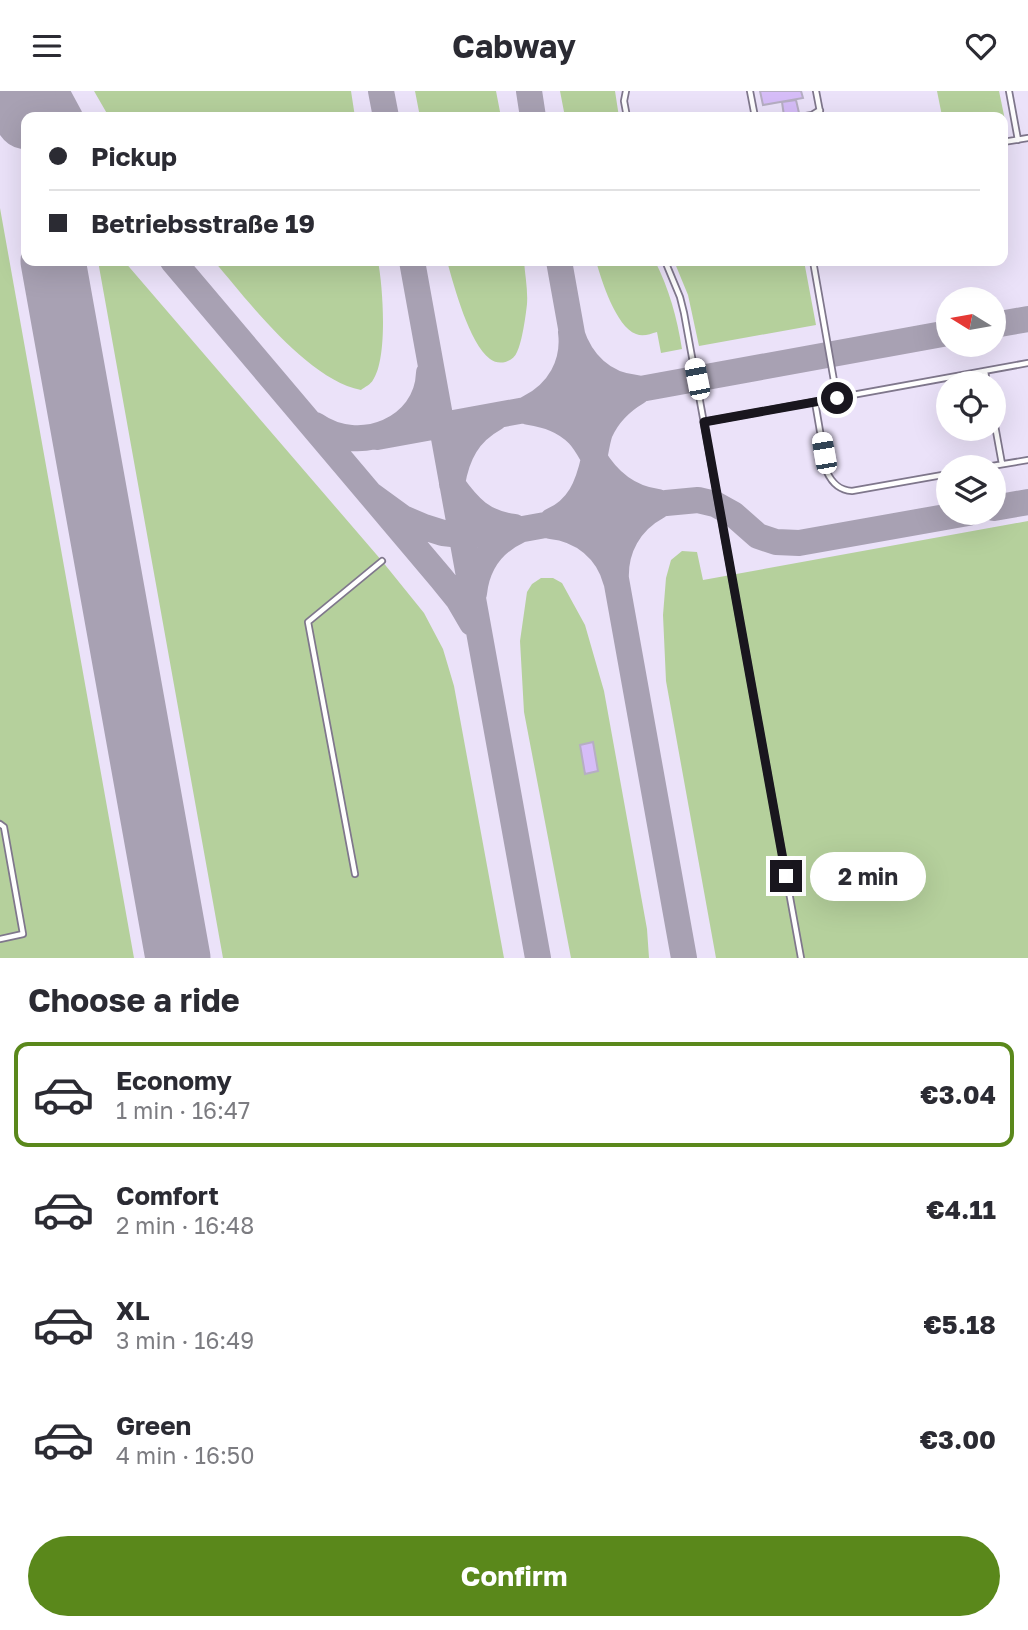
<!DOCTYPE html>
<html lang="en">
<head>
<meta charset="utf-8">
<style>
  body { margin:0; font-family:"Golos Text",sans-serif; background:#f2f2f3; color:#2b2b33; height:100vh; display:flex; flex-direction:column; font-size:26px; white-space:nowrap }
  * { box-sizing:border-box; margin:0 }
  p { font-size:23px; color:#7c7c81 }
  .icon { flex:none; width:38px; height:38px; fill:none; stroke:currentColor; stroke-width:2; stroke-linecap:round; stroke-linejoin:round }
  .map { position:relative; height:867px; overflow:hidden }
  .side { display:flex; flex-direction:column; background:#fff; flex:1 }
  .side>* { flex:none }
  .hud { position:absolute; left:21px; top:21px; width:987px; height:154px; border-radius:14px; box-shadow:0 7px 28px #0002; display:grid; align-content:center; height:154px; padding:0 28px; background:#fff }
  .needle { width:46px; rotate:281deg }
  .tools { position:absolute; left:936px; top:196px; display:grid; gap:14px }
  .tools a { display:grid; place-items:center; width:70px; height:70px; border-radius:50%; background:#fff; box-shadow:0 7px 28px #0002; font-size:35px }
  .end { position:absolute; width:32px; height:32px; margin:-16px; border:9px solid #19161e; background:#fff; box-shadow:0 0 0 4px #fff }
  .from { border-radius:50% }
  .bubble { position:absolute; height:49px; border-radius:24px; background:#fff; box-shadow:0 7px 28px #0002; font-size:23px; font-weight:700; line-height:49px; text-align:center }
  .car { position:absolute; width:21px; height:42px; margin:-21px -10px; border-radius:9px; box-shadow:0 0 5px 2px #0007; background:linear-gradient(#fff 24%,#345 0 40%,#fff 0 76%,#345 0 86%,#fff 0) }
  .hud b { display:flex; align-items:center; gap:24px; height:66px; font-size:26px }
  .hud b+b { border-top:2px solid #e1e1e2 }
  .hud i { width:18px; height:18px; background:#2b2b33 }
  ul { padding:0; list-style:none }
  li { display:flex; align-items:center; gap:21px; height:105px; margin:0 14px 10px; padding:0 14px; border:4px solid transparent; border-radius:14px }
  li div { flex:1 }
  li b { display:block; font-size:26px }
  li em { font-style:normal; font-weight:700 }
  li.active { border-color:#5a881b }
  li>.icon { width:63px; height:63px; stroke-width:1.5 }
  h2 { padding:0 28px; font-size:32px; line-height:84px }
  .action { display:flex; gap:14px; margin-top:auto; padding:14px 28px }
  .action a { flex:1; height:80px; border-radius:42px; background:#5a881b; color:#fff; font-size:28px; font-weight:700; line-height:80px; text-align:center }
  header { display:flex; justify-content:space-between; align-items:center; height:91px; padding:0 28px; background:#fff; font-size:32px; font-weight:700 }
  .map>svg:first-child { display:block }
  .green { fill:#b5d09c }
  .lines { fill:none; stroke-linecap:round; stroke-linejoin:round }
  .taxiway { stroke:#a8a1b3; stroke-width:26 }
  .runway { stroke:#a8a1b3; stroke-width:65 }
  .building { fill:#d6bdf8; stroke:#b6aec3; stroke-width:2 }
  .lane-casing { stroke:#7f778c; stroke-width:8 }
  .lane { stroke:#fff; stroke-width:4.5 }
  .route { stroke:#19161e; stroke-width:9 }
</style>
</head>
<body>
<header><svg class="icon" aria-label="menu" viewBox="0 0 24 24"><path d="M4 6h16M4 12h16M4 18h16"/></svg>Cabway<svg class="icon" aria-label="heart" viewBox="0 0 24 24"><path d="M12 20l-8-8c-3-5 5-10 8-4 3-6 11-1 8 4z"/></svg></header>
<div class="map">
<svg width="1028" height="867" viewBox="0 0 1028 867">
  <rect width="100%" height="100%" fill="#ebe2f9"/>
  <path class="green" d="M94 0H351L355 26H109Z
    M415 0H496L501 26H420Z
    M560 0H615L619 26H565Z
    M937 0H999L1005 29 1003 36V26H939L942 25Z
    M0 117 134 867H0Z
    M98 170H124L382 470 424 522 443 558 454 595 504 867H223Z
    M214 170H378C383 196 388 267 373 289 371 293 365 296 361 299 307 288 248 210 214 170Z
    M447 170H524C525 184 528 199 527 213 526 223 522 252 517 261 513 271 499 275 490 268 469 252 454 195 447 170Z
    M596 170H655C669 198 677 226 682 258L661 262 657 241C650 243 643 246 636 243 616 236 601 188 596 170Z
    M674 170H804L816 234 699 255 688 204Z
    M1028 430V867H716L666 590 663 524 666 487 671 469 682 460 697 461 703 489Z
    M541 487H553L562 492 585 534 604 600 647 838 649 867H571L524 621 520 550 527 501 532 493Z"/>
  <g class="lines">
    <path class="taxiway" d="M56 0 70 26
      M381 0 386 26
      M529 0 533 26
      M173 170 441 487 458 508 472 532
      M412 170 538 867
      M559 170 684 867
      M994 234 1028 228
      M529 317C559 302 575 273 571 241 581 272 603 294 636 297
      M529 321C548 324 564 329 578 343 584 349 589 358 593 365 608 391 628 407 657 411
      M495 327C468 342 457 363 452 393 469 417 483 432 514 436
      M315 334C359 365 427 339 429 282
      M377 346 948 242
      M370 403 403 427 424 436 443 442 461 444 496 443 666 412 698 409 715 413 733 423 758 445 776 451 799 452 968 422
      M994 417 1028 411
      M552 430C579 418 588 395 594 368 596 359 597 350 600 341 608 323 620 311 637 301
      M551 435C582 438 608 459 616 490 614 457 630 430 658 415
      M474 502C477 474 492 452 518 440"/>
    <path class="runway" d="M22 0 27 26
      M53 170 178 867"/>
  </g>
  <path class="building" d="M760 0H801L803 7 763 14Z
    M796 9 799 22 784 25 782 11Z
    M593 651 598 680 585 683 580 654Z"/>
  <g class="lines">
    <defs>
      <path id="lane" d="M626 0 624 10 627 26
        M750 0 755 26
        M816 0 821 26
        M1009 0 1018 49
        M800 26 812 24 820 19
        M1003 51 1028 47
        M665 170 680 206 684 222 801 867
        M813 170 837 307
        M985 280 987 292
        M815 311 827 381C832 392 839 399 852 400L948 383
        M994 329 1002 373
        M704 331 1028 272
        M986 376 1028 369
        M0 733 4 736 23 843 0 848
        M355 783 308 531 382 470"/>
    </defs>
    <use href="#lane" class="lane-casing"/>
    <use href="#lane" class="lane"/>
  </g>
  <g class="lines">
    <path class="route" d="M786 785 704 331 837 307"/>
  </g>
</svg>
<div class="tools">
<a><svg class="needle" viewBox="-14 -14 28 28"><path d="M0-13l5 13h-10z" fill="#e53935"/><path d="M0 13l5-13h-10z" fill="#7c7c81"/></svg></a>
<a><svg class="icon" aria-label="locate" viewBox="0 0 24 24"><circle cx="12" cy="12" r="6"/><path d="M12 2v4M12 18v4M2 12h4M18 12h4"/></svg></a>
<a><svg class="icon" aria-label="layers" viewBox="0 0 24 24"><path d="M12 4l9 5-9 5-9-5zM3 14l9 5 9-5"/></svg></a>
</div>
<i class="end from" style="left:837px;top:307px"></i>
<i class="end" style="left:786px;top:785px"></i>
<div class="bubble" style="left:810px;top:761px;width:116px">2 min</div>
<i class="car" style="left:697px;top:288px;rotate:349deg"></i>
<i class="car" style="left:824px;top:362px;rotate:350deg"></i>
<div class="hud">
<b><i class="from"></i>Pickup</b>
<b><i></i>Betriebsstraße 19</b>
</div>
</div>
<section class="side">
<h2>Choose a ride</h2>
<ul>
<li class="active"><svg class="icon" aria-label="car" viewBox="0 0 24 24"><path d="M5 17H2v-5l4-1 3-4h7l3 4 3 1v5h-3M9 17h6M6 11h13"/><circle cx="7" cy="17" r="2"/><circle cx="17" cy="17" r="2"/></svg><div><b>Economy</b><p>1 min · 16:47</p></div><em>€3.04</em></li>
<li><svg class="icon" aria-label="car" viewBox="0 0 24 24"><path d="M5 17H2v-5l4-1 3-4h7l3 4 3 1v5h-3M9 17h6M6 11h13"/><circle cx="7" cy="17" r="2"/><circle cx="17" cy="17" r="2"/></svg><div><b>Comfort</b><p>2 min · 16:48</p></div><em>€4.11</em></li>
<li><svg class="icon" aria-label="car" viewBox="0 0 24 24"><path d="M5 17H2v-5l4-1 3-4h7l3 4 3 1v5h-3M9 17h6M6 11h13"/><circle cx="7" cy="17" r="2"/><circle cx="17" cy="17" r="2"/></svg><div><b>XL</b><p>3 min · 16:49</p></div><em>€5.18</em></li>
<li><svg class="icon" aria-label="car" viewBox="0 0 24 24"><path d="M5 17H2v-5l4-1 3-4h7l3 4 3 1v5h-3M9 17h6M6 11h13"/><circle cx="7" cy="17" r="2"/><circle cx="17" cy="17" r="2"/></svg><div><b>Green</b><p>4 min · 16:50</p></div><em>€3.00</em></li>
</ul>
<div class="action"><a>Confirm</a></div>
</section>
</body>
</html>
